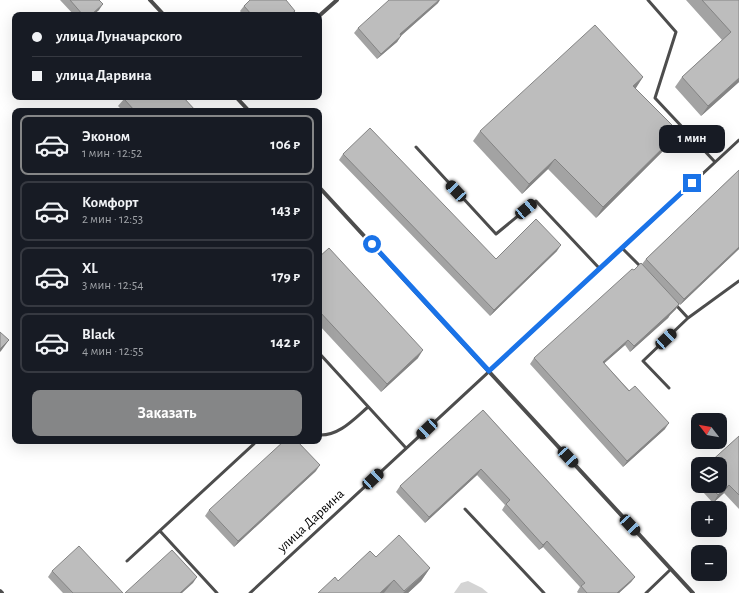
<!DOCTYPE html>
<html lang="ru">
<head>
<meta charset="utf-8">
<style>
  body { margin:0; font-family:"Alegreya Sans",sans-serif; background:#20242c; color:#f1f3f6; height:100vh; display:flex; flex-direction:column; font-size:15px; white-space:nowrap }
  * { box-sizing:border-box; margin:0 }
  p { font-size:13px; color:#9ea1a6 }
  .icon { flex:none; width:22px; height:22px; fill:none; stroke:currentColor; stroke-width:2; stroke-linecap:round; stroke-linejoin:round }
  .map { position:relative; flex:1; overflow:hidden }
  .side { position:absolute; left:12px; top:108px; width:310px; height:336px; display:flex; flex-direction:column; background:#171b24; border-radius:8px; box-shadow:0 4px 16px #0002 }
  .side>* { flex:none }
  .banner { position:absolute; left:12px; top:12px; width:310px; height:88px; border-radius:8px; box-shadow:0 4px 16px #0002; display:grid; align-content:center; height:88px; padding:0 20px; background:#171b24 }
  .needle { width:26px; rotate:301deg }
  .fabs { position:absolute; left:691px; top:413px; display:grid; gap:8px }
  .fabs a { display:grid; place-items:center; width:36px; height:36px; border-radius:8px; background:#171b24; box-shadow:0 4px 16px #0002; font-size:20px }
  .end { position:absolute; width:18px; height:18px; margin:-9px; border:5px solid #1a73e8; background:#fff; box-shadow:0 0 0 2px #fff }
  .from { border-radius:50% }
  .bubble { position:absolute; height:28px; border-radius:8px; background:#171b24; box-shadow:0 4px 16px #0002; font-size:13px; font-weight:700; line-height:28px; text-align:center }
  .car { position:absolute; width:12px; height:24px; margin:-12px -6px; border-radius:5px; box-shadow:0 0 3px 1px #0007; background:linear-gradient(#222 24%,#8ab4d8 0 40%,#222 0 76%,#8ab4d8 0 86%,#222 0) }
  .banner b { display:flex; align-items:center; gap:14px; height:38px; font-size:15px }
  .banner b+b { border-top:1px solid #363941 }
  .banner i { width:10px; height:10px; background:#f1f3f6 }
  ul { padding:7px 0 0; list-style:none }
  li { display:flex; align-items:center; gap:12px; height:60px; margin:0 8px 6px; padding:0 12px; border:2px solid #363941; border-radius:8px }
  li div { flex:1 }
  li b { display:block; font-size:15px }
  li em { font-style:normal; font-weight:700 }
  li.active { border-color:#858687 }
  li>.icon { width:36px; height:36px; stroke-width:1.5 }
  .cta { display:flex; gap:8px; margin-top:auto; padding:8px 20px }
  .cta a { flex:1; height:46px; border-radius:8px; background:#858687; color:#fff; font-size:16px; font-weight:700; line-height:46px; text-align:center }
  .map>svg:first-child { display:block }
  .green { fill:#d4d4d4 }
  .lines { fill:none; stroke-linecap:round; stroke-linejoin:round }
  .lane { stroke:#4d4d4d; stroke-width:3 }
  .street { stroke:#4d4d4d; stroke-width:4 }
  .wall { fill:#a3a3a3 }
  .shaded-wall { fill:#848484 }
  .building { fill:#bdbdbd; stroke:#848484 }
  .route { stroke:#1a73e8; stroke-width:5 }
  .labels { text-anchor:middle; dominant-baseline:central; stroke-width:3.5; stroke-linejoin:round; paint-order:stroke }
  .street-label { font-size:14px; fill:#000; stroke:#fff }
</style>
</head>
<body>
<div class="map">
<svg width="739" height="593" viewBox="0 0 739 593">
  <rect width="100%" height="100%" fill="#fff"/>
  <path class="green" d="M468 581 482 588 488 593H454L461 583Z"/>
  <g class="lines">
    <path class="lane" d="M648 0 676 32 655 98 715 162
      M416 147 496 234 536 201 600 269
      M622 248 641 267
      M676 305 688 318
      M319 353 406 448
      M669 388 643 361 688 318 739 281
      M319 435C339 436 354 419 368 407
      M465 509 544 593
      M160 531 217 593
      M127 561 257 441
      M250 593 739 140
      M646 593 671 569"/>
    <path class="street" d="M150 0 164 15
      M319 16 337 0
      M236 97 249 111
      M319 187 693 593
      M0 591 2 593"/>
  </g>
  <path class="wall" d="M60 0H99V10L93 15H74Z
    M686 0H739V82L701 116 675 87 682 77 722 40Z
    M438 3 401 36 397 42 377 59 354 33 358 28Z
    M244 6 295 11 292 15H243L240 11Z
    M643 77 635 88 672 142 596 218 548 169 522 194 473 141 480 131Z
    M124 99 196 111H123L118 106Z
    M343 154 496 259 557 251 490 316 339 160Z
    M739 170V249L680 305 679 304 676 309 670 315 668 318 630 352 625 345 604 363 665 429 623 467 530 364 534 358 634 270 642 264 646 259Z
    M319 257 418 358 381 392 319 325Z
    M483 410 635 577 631 582 619 593H578L577 592 580 587 543 547 539 550 502 510 505 505 477 475 425 523 396 492 400 486Z
    M739 436V509L724 493 713 503 693 481 698 474V486H720Z
    M316 471 234 547 205 516 209 510Z
    M376 557 430 568 421 581 408 593H318L338 581Z
    M52 571 123 593H63L48 577Z"/>
  <path class="shaded-wall" d="M439 0H440L438 3 396 40 400 34Z
    M103 4 99 10 93 15H91Z
    M401 36 397 42 377 59 381 54Z
    M643 77 636 88 626 97 633 86Z
    M739 78V82L701 116 708 106Z
    M679 132 672 142 596 218 603 207Z
    M555 159 548 169 522 194 529 184Z
    M561 245 557 251 490 316 494 310Z
    M739 247V249L680 305 684 299Z
    M679 304 676 309 670 315 668 318 630 352 634 346Z
    M9 340 1 351 0 352V349Z
    M628 340 625 345 599 368 603 362Z
    M423 350 418 358 381 392 387 384Z
    M669 423 665 429 623 467 627 461Z
    M320 465 316 471 234 547 238 541Z
    M481 469 477 475 425 523 429 517Z
    M729 485 724 493 713 503 718 495Z
    M547 541 543 547 539 550 543 545Z
    M430 568 421 581 408 593H403Z
    M197 577 193 583 182 593H180Z
    M635 577 631 582 619 593H617Z
    M394 580 384 593H380Z"/>
  <path class="building" d="M70 0H99L103 4 91 15H83Z
    M250 0H286L295 11 290 15H252L244 6Z
    M389 0H439L400 34 401 36 381 54 358 28Z
    M702 0H739V78L708 106 682 77 731 32Z
    M595 25 643 77 633 86 679 132 603 207 555 159 529 184 480 131Z
    M126 97H183L196 111H135L124 99Z
    M370 128 496 259 536 219 561 245 494 310 343 154Z
    M739 170V247L684 299 646 259Z
    M329 248 423 350 387 384 319 311V257Z
    M641 263 679 304 671 312 634 346 628 340 603 362 629 391 635 386 669 423 627 461 534 358 632 269 634 270Z
    M0 332 9 340 0 349Z
    M483 410 635 577 617 593H587L581 586 585 583 547 541 543 545 506 504 510 500 481 469 429 517 400 486Z
    M739 436V495L729 485 718 495 710 486H720V464H708Z
    M284 441H297L320 465 238 541 209 510Z
    M399 535 430 568 404 591 394 580 380 593H318L335 577 338 581 370 551 376 557Z
    M79 546 123 593H73L52 571Z
    M172 550 197 577 180 593H125Z"/>
  <g class="lines">
    <path class="route" d="M372 244 489 371 692 183"/>
  </g>
  <g class="labels">
    <g class="street-label">
      <text transform="translate(311 521) rotate(-43)">улица Дарвина</text>
    </g>
  </g>
</svg>
<div class="fabs">
<a><svg class="needle" viewBox="-14 -14 28 28"><path d="M0-13l5 13h-10z" fill="#e53935"/><path d="M0 13l5-13h-10z" fill="#9ea1a6"/></svg></a>
<a><svg class="icon" aria-label="layers" viewBox="0 0 24 24"><path d="M12 4l9 5-9 5-9-5zM3 14l9 5 9-5"/></svg></a>
<a>+</a>
<a>−</a>
</div>
<i class="end from" style="left:372px;top:244px"></i>
<i class="end" style="left:692px;top:183px"></i>
<div class="bubble" style="left:659px;top:125px;width:66px">1 мин</div>
<i class="car" style="left:456px;top:191px;rotate:317deg"></i>
<i class="car" style="left:526px;top:209px;rotate:50deg"></i>
<i class="car" style="left:666px;top:339px;rotate:47deg"></i>
<i class="car" style="left:427px;top:429px;rotate:227deg"></i>
<i class="car" style="left:568px;top:457px;rotate:137deg"></i>
<i class="car" style="left:373px;top:479px;rotate:47deg"></i>
<i class="car" style="left:630px;top:525px;rotate:137deg"></i>
<div class="banner">
<b><i class="from"></i>улица Луначарского</b>
<b><i></i>улица Дарвина</b>
</div>
<section class="side">
<ul>
<li class="active"><svg class="icon" aria-label="car" viewBox="0 0 24 24"><path d="M5 17H2v-5l4-1 3-4h7l3 4 3 1v5h-3M9 17h6M6 11h13"/><circle cx="7" cy="17" r="2"/><circle cx="17" cy="17" r="2"/></svg><div><b>Эконом</b><p>1 мин · 12:52</p></div><em>106 ₽</em></li>
<li><svg class="icon" aria-label="car" viewBox="0 0 24 24"><path d="M5 17H2v-5l4-1 3-4h7l3 4 3 1v5h-3M9 17h6M6 11h13"/><circle cx="7" cy="17" r="2"/><circle cx="17" cy="17" r="2"/></svg><div><b>Комфорт</b><p>2 мин · 12:53</p></div><em>143 ₽</em></li>
<li><svg class="icon" aria-label="car" viewBox="0 0 24 24"><path d="M5 17H2v-5l4-1 3-4h7l3 4 3 1v5h-3M9 17h6M6 11h13"/><circle cx="7" cy="17" r="2"/><circle cx="17" cy="17" r="2"/></svg><div><b>XL</b><p>3 мин · 12:54</p></div><em>179 ₽</em></li>
<li><svg class="icon" aria-label="car" viewBox="0 0 24 24"><path d="M5 17H2v-5l4-1 3-4h7l3 4 3 1v5h-3M9 17h6M6 11h13"/><circle cx="7" cy="17" r="2"/><circle cx="17" cy="17" r="2"/></svg><div><b>Black</b><p>4 мин · 12:55</p></div><em>142 ₽</em></li>
</ul>
<div class="cta"><a>Заказать</a></div>
</section>
</div>
</body>
</html>
